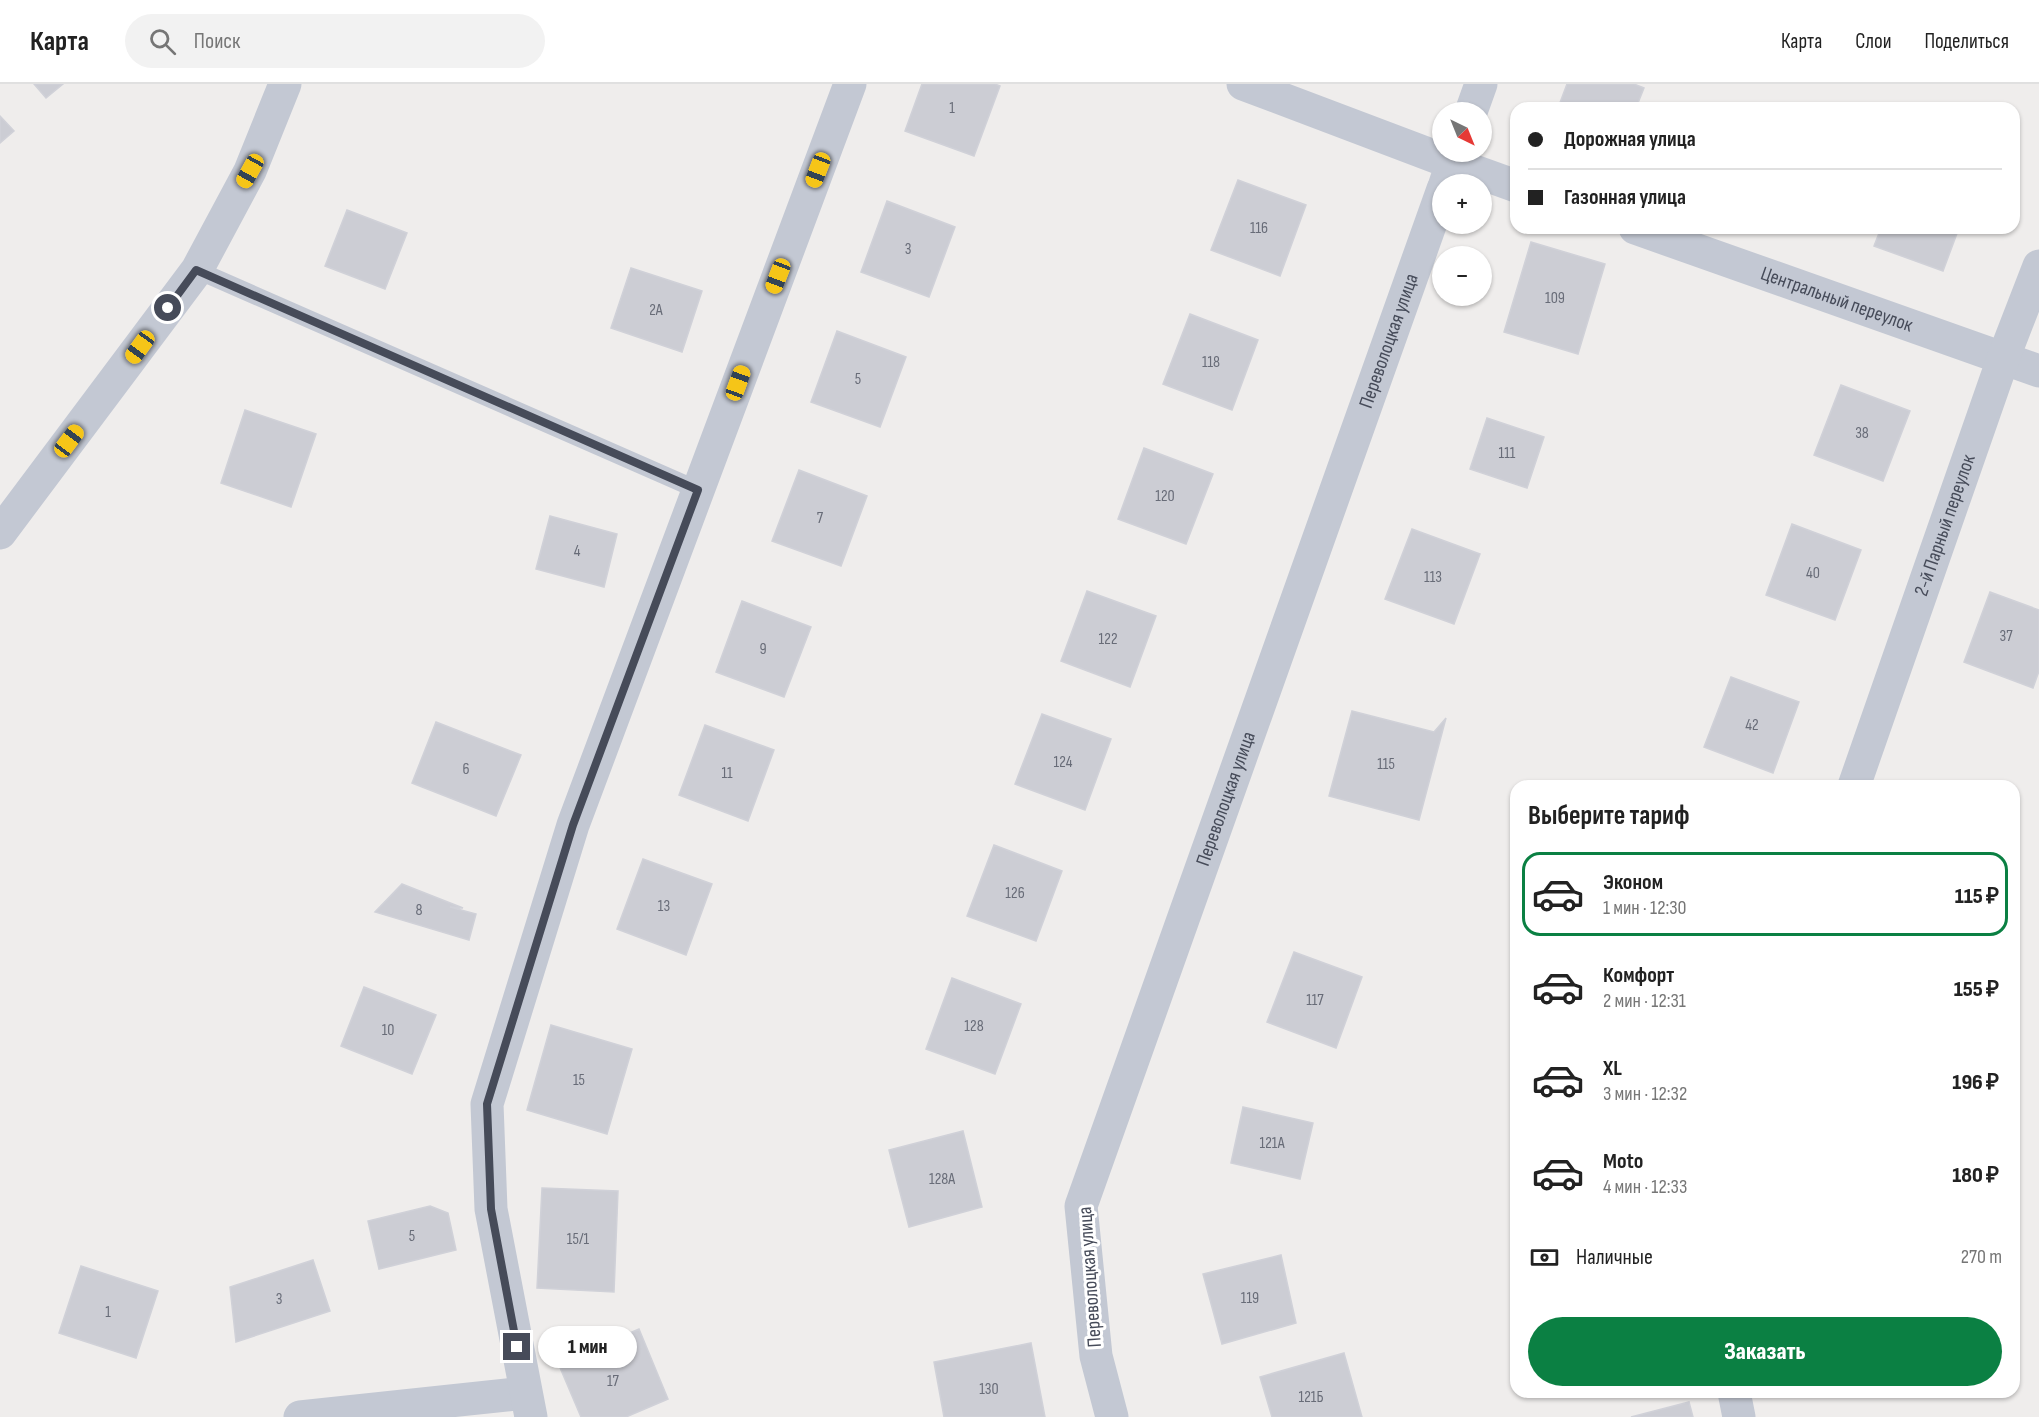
<!DOCTYPE html>
<html lang="ru">
<head>
<meta charset="utf-8">
<style>
  body { margin:0; font-family:"Sofia Sans Condensed",sans-serif; background:#f2f2f2; color:#222; height:100vh; display:flex; flex-direction:column; font-size:22px; white-space:nowrap }
  * { box-sizing:border-box; margin:0 }
  p { font-size:20px; color:#767676 }
  .icon { flex:none; width:33px; height:33px; fill:none; stroke:currentColor; stroke-width:2; stroke-linecap:round; stroke-linejoin:round }
  .map { position:relative; flex:1; overflow:hidden }
  .details { position:absolute; left:1510px; top:696px; width:510px; height:618px; display:flex; flex-direction:column; background:#fff; border-radius:18px; box-shadow:0 2px 4px #0004 }
  .details>* { flex:none }
  .guide { position:absolute; left:1510px; top:18px; width:510px; height:132px; border-radius:18px; box-shadow:0 2px 4px #0004; display:grid; align-content:center; height:132px; padding:0 18px; background:#fff }
  .needle { width:39px; rotate:137deg }
  .controls { position:absolute; left:1432px; top:18px; display:grid; gap:12px }
  .controls a { display:grid; place-items:center; width:60px; height:60px; border-radius:50%; background:#fff; box-shadow:0 2px 4px #0004; font-size:30px }
  .end { position:absolute; width:27px; height:27px; margin:-14px; border:8px solid #464b59; background:#fff; box-shadow:0 0 0 3px #fff }
  .from { border-radius:50% }
  .bubble { position:absolute; height:42px; border-radius:21px; background:#fff; box-shadow:0 2px 4px #0004; font-size:20px; font-weight:800; line-height:42px; text-align:center }
  .car { position:absolute; width:18px; height:36px; margin:-18px -9px; border-radius:8px; box-shadow:0 0 4px 2px #0007; background:linear-gradient(#f5c518 24%,#345 0 40%,#f5c518 0 76%,#345 0 86%,#f5c518 0) }
  .guide b { display:flex; align-items:center; gap:21px; height:57px; font-size:22px }
  .guide b+b { border-top:2px solid #e0e0e0 }
  .guide i { width:15px; height:15px; background:#222 }
  ul { padding:0; list-style:none }
  li { display:flex; align-items:center; gap:18px; height:84px; margin:0 12px 9px; padding:0 6px; border:3px solid transparent; border-radius:18px }
  li div { flex:1 }
  li b { display:block; font-size:22px }
  li em { font-style:normal; font-weight:800 }
  li.active { border-color:#0b8043 }
  li>.icon { width:54px; height:54px; stroke-width:1.5 }
  h2 { padding:0 18px; font-size:27px; line-height:72px }
  .pay { display:flex; align-items:center; gap:15px; height:66px; padding:0 18px; font-size:22px }
  .pay p { margin-inline-start:auto }
  .primary-button { display:flex; gap:12px; margin-top:auto; padding:12px 18px }
  .primary-button a { flex:1; height:69px; border-radius:36px; background:#0b8043; color:#fff; font-size:24px; font-weight:800; line-height:69px; text-align:center }
  header { display:flex; align-items:center; gap:36px; box-sizing:border-box; height:84px; padding:0 30px; background:#fff; border-bottom:2px solid #e0e0e0 }
  header strong { font-size:28px }
  nav { display:flex; gap:33px; margin-inline-start:auto; font-size:21px }
  .search { width:420px; height:54px; background:#f2f2f2; display:flex; align-items:center; gap:15px; box-sizing:border-box; padding:0 21px; border-radius:33px; color:#767676; font-size:22px }
  .map>svg:first-child { display:block }
  .building { fill:#cccdd4; stroke:#d0d1d8; stroke-width:1.5 }
  .lines { fill:none; stroke-linecap:round; stroke-linejoin:round }
  .service { stroke:#c3c8d3; stroke-width:18 }
  .minor { stroke:#c3c8d3; stroke-width:33 }
  .tertiary { stroke:#c3c8d3; stroke-width:33 }
  .route { stroke:#464b59; stroke-width:8 }
  .labels { text-anchor:middle; dominant-baseline:central; stroke-width:6; stroke-linejoin:round; paint-order:stroke }
  .number-label { font-size:16px; fill:#686c78 }
  .street-label { font-size:20px; fill:#464b59; stroke:#fff }
</style>
</head>
<body>
<header>
<strong>Карта</strong>
<div class="search"><svg class="icon" aria-label="search" viewBox="0 0 24 24"><circle cx="10" cy="10" r="6"/><path d="M15 15l6 6"/></svg>Поиск</div>
<nav><a>Карта</a><a>Слои</a><a>Поделиться</a></nav>
</header>
<div class="map">
<svg width="2039" height="1333" viewBox="0 0 2039 1333">
  <rect width="100%" height="100%" fill="#efedec"/>
  <path class="building" d="M34 0H63L46 14Z
    M922 0H995L1000 2 974 72 905 47Z
    M1567 0H1634L1644 4 1636 24H1558Z
    M0 32 14 47 0 59Z
    M1238 96 1306 121 1280 192 1211 166Z
    M887 117 955 143 929 213 861 188Z
    M347 126 407 149 385 205 325 182Z
    M1881 144H1959L1943 187 1874 162Z
    M1531 158 1605 180 1578 270 1504 248Z
    M631 184 702 207 682 268 611 244Z
    M1190 230 1258 256 1232 326 1163 300Z
    M837 247 906 273 880 343 811 318Z
    M1841 301 1910 327 1883 397 1814 371Z
    M245 326 316 350 291 423 221 399Z
    M1487 334 1544 353 1527 404 1470 385Z
    M1144 364 1213 390 1186 460 1118 435Z
    M799 386 867 412 841 482 772 457Z
    M550 432 617 450 604 503 536 485Z
    M1792 440 1861 466 1835 536 1766 511Z
    M1412 445 1480 470 1454 540 1385 515Z
    M1087 507 1156 532 1130 603 1061 577Z
    M1990 508 2039 526V587L2033 604 1964 578Z
    M742 517 811 543 784 613 716 588Z
    M1731 593 1799 618 1773 689 1704 663Z
    M1352 627 1434 648 1446 634 1419 736 1329 712Z
    M1042 630 1111 655 1085 726 1015 700Z
    M436 638 521 671 496 732 412 699Z
    M705 641 774 666 748 737 679 711Z
    M994 761 1062 787 1036 857 967 832Z
    M643 775 712 800 686 871 617 845Z
    M402 800 463 824 450 823 476 830 469 856 375 828Z
    M1294 868 1362 893 1336 964 1267 938Z
    M952 894 1021 920 995 990 926 965Z
    M364 903 436 931 412 990 341 962Z
    M551 941 632 965 607 1050 527 1026Z
    M1243 1023 1313 1039 1300 1095 1231 1079Z
    M963 1047 982 1123 909 1143 889 1066Z
    M542 1104 618 1107 614 1208 537 1204Z
    M430 1122 448 1129 456 1166 379 1185 368 1137Z
    M1281 1171 1296 1239 1222 1260 1203 1190Z
    M313 1176 330 1227 236 1258 230 1203Z
    M81 1182 158 1207 136 1274 59 1249Z
    M639 1245 668 1315 626 1333H581L558 1279Z
    M1031 1259 1045 1333H944L934 1278Z
    M1344 1269 1362 1333H1272L1260 1293Z
    M1689 1318 1693 1333H1631Z"/>
  <g class="lines">
    <path class="service" d="M197 186 698 406"/>
    <g class="minor">
      <path d="M1471 28 1481 0"/>
      <path d="M1457 68 1452 79 1516 102"/>
      <path id="s1" d="M1635 144 2039 287"/>
      <path d="M0 449 197 186 250 87 285 0"/>
      <path id="s2" d="M1854 702 2003 275 2039 182"/>
      <path d="M1734 1308 1739 1333"/>
      <path d="M300 1333 525 1309"/>
      <path d="M531 1333 491 1125 487 1020 573 741 850 0"/>
    </g>
    <g class="tertiary">
      <path d="M1243 0 1452 79 1445 100"/>
      <path id="s3" d="M1112 1333 1096 1272 1081 1122 1443 105"/>
    </g>
  </g>
  <g class="lines">
    <path class="route" d="M168 224 196 186 698 406 573 741 487 1020 491 1125 517 1263"/>
  </g>
  <g class="labels">
    <g class="number-label">
      <text x="952" y="24">1</text>
      <text x="1259" y="144">116</text>
      <text x="908" y="165">3</text>
      <text x="1555" y="214">109</text>
      <text x="656" y="226">2А</text>
      <text x="1211" y="278">118</text>
      <text x="858" y="295">5</text>
      <text x="1862" y="349">38</text>
      <text x="1507" y="369">111</text>
      <text x="1165" y="412">120</text>
      <text x="820" y="434">7</text>
      <text x="577" y="467">4</text>
      <text x="1813" y="489">40</text>
      <text x="1433" y="493">113</text>
      <text x="2006" y="552">37</text>
      <text x="1108" y="555">122</text>
      <text x="763" y="565">9</text>
      <text x="1752" y="641">42</text>
      <text x="1063" y="678">124</text>
      <text x="1386" y="680">115</text>
      <text x="466" y="685">6</text>
      <text x="727" y="689">11</text>
      <text x="1015" y="809">126</text>
      <text x="664" y="822">13</text>
      <text x="419" y="826">8</text>
      <text x="1315" y="916">117</text>
      <text x="974" y="942">128</text>
      <text x="388" y="946">10</text>
      <text x="579" y="996">15</text>
      <text x="1272" y="1059">121А</text>
      <text x="942" y="1095">128А</text>
      <text x="412" y="1152">5</text>
      <text x="578" y="1155">15/1</text>
      <text x="1250" y="1214">119</text>
      <text x="279" y="1215">3</text>
      <text x="108" y="1228">1</text>
      <text x="613" y="1297">17</text>
      <text x="989" y="1305">130</text>
      <text x="1311" y="1313">121Б</text>
    </g>
    <g class="street-label">
      <text stroke="none"><textPath href="#s1" startOffset="214">Центральный переулок</textPath></text>
      <text stroke="none"><textPath href="#s3" startOffset="1132">Переволоцкая улица</textPath></text>
      <text stroke="none"><textPath href="#s2" startOffset="276">2-й Парный переулок</textPath></text>
      <text stroke="none"><textPath href="#s3" startOffset="646">Переволоцкая улица</textPath></text>
      <text transform="translate(1090 1193) rotate(-94)">Переволоцкая улица</text>
    </g>
  </g>
</svg>
<div class="controls">
<a><svg class="needle" viewBox="-14 -14 28 28"><path d="M0-13l5 13h-10z" fill="#e53935"/><path d="M0 13l5-13h-10z" fill="#767676"/></svg></a>
<a>+</a>
<a>−</a>
</div>
<i class="end from" style="left:168px;top:224px"></i>
<i class="end" style="left:517px;top:1263px"></i>
<div class="bubble" style="left:538px;top:1242px;width:99px">1 мин</div>
<i class="car" style="left:818px;top:86px;rotate:201deg"></i>
<i class="car" style="left:250px;top:87px;rotate:209deg"></i>
<i class="car" style="left:778px;top:192px;rotate:201deg"></i>
<i class="car" style="left:140px;top:263px;rotate:216deg"></i>
<i class="car" style="left:738px;top:299px;rotate:20deg"></i>
<i class="car" style="left:69px;top:357px;rotate:37deg"></i>
<div class="guide">
<b><i class="from"></i>Дорожная улица</b>
<b><i></i>Газонная улица</b>
</div>
<section class="details">
<h2>Выберите тариф</h2>
<ul>
<li class="active"><svg class="icon" aria-label="car" viewBox="0 0 24 24"><path d="M5 17H2v-5l4-1 3-4h7l3 4 3 1v5h-3M9 17h6M6 11h13"/><circle cx="7" cy="17" r="2"/><circle cx="17" cy="17" r="2"/></svg><div><b>Эконом</b><p>1 мин · 12:30</p></div><em>115 ₽</em></li>
<li><svg class="icon" aria-label="car" viewBox="0 0 24 24"><path d="M5 17H2v-5l4-1 3-4h7l3 4 3 1v5h-3M9 17h6M6 11h13"/><circle cx="7" cy="17" r="2"/><circle cx="17" cy="17" r="2"/></svg><div><b>Комфорт</b><p>2 мин · 12:31</p></div><em>155 ₽</em></li>
<li><svg class="icon" aria-label="car" viewBox="0 0 24 24"><path d="M5 17H2v-5l4-1 3-4h7l3 4 3 1v5h-3M9 17h6M6 11h13"/><circle cx="7" cy="17" r="2"/><circle cx="17" cy="17" r="2"/></svg><div><b>XL</b><p>3 мин · 12:32</p></div><em>196 ₽</em></li>
<li><svg class="icon" aria-label="car" viewBox="0 0 24 24"><path d="M5 17H2v-5l4-1 3-4h7l3 4 3 1v5h-3M9 17h6M6 11h13"/><circle cx="7" cy="17" r="2"/><circle cx="17" cy="17" r="2"/></svg><div><b>Moto</b><p>4 мин · 12:33</p></div><em>180 ₽</em></li>
</ul>
<div class="pay"><svg class="icon" aria-label="cash" viewBox="0 0 24 24"><path d="M3 7h18v10H3z"/><circle cx="12" cy="12" r="2"/></svg>Наличные<p>270 m</p></div>
<div class="primary-button"><a>Заказать</a></div>
</section>
</div>
</body>
</html>
